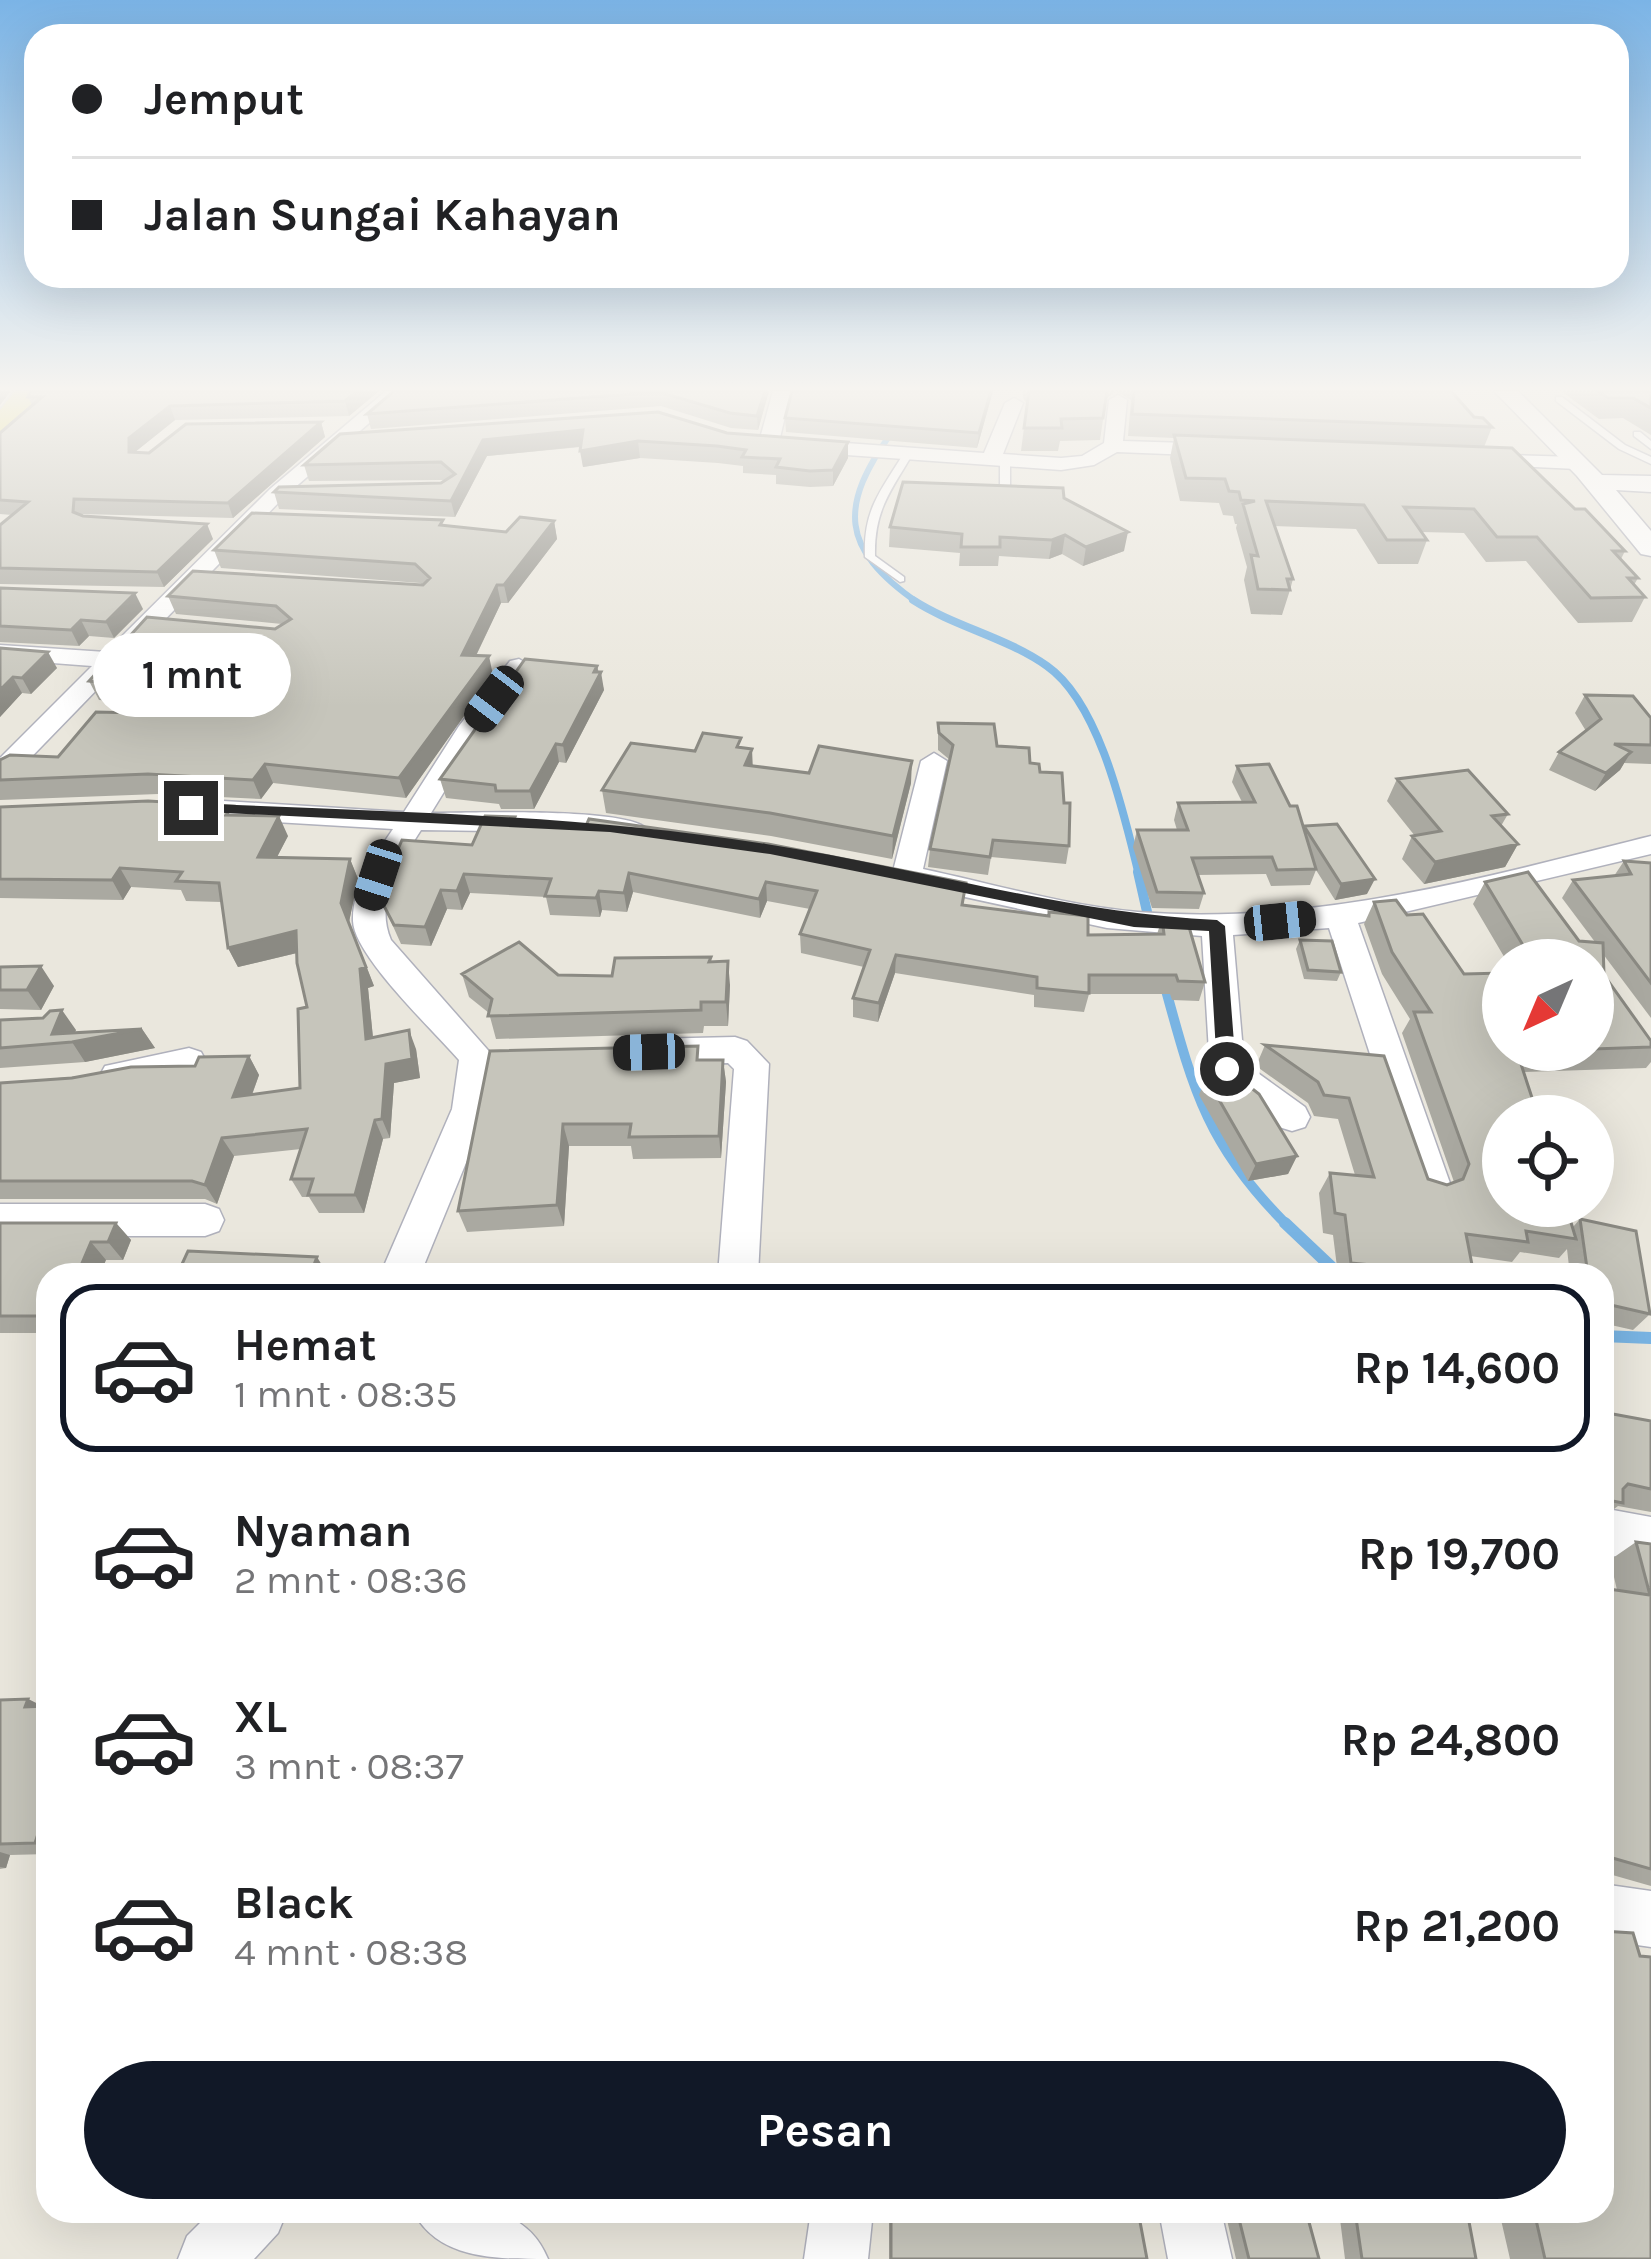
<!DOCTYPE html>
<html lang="id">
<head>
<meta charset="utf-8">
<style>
  body { margin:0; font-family:Karla,sans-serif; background:#f6f6f6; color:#202124; height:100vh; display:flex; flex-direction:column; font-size:45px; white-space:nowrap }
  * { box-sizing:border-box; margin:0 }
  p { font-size:39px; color:#757577 }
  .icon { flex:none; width:66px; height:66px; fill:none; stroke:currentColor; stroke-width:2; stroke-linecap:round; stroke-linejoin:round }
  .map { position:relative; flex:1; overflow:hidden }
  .sheet { position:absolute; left:36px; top:1263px; width:1578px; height:960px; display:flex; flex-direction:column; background:#fff; border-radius:36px; box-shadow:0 12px 48px #0002 }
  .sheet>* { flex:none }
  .guide { position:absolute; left:24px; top:24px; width:1605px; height:264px; border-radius:36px; box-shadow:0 12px 48px #0002; display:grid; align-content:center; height:264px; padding:0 48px; background:#fff }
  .needle { width:78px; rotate:224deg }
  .fabs { position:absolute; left:1482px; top:939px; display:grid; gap:24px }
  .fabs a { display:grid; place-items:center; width:132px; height:132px; border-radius:50%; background:#fff; box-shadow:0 12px 48px #0002; font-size:60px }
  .end { position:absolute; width:54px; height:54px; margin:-27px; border:15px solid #2a2a2a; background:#fff; box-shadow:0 0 0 6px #fff }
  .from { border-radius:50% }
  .bubble { position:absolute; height:84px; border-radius:42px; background:#fff; box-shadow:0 12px 48px #0002; font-size:39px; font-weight:700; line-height:84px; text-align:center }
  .car { position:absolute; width:36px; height:72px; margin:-36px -18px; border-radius:15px; box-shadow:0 0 9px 3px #0007; background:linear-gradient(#222 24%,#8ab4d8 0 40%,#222 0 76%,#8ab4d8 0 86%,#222 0) }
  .guide b { display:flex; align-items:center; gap:42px; height:114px; font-size:45px }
  .guide b+b { border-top:3px solid #e0e0e0 }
  .guide i { width:30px; height:30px; background:#202124 }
  ul { padding:21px 0 0; list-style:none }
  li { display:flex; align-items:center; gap:36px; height:168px; margin:0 24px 18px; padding:0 24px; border:6px solid transparent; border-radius:36px }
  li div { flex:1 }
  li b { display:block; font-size:45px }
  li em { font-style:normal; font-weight:700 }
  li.current { border-color:#111827 }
  li>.icon { width:108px; height:108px; stroke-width:1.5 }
  .primary-button { display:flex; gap:24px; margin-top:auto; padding:24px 48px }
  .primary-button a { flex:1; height:138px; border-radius:72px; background:#111827; color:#fff; font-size:48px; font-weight:700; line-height:138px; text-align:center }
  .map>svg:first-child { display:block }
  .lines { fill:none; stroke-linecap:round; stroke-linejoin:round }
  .stream-far3 { stroke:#79b4e3; stroke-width:6 }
  .stream-far2 { stroke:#79b4e3; stroke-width:8 }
  .stream-far1 { stroke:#79b4e3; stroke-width:10 }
  .stream { stroke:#79b4e3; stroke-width:12 }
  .service-casing { stroke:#b0b1bc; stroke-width:3 }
  .minor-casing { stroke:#b0b1bc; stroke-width:3 }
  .tertiary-casing { stroke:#b0b1bc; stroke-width:3 }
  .primary-casing { stroke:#c8c8c8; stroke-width:3 }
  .service { fill:#fff; fill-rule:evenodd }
  .minor { fill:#fff; fill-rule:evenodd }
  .tertiary { fill:#fff; fill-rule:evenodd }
  .primary { fill:#e3dd69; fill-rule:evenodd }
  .wall { fill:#aaa9a1 }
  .shaded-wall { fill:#8b8a83 }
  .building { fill:#c6c5bb; stroke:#8b8a83; stroke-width:3 }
  .route { fill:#2a2a2a }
</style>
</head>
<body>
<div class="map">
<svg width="1651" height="2259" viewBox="0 0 1651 2259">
  <rect width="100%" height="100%" fill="#eae7dd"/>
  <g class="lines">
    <path class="stream-far3" d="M892 432C839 506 839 548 918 603"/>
    <path class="stream-far2" d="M913 600C955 627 1006 637 1047 666 1100 703 1124 815 1139 875"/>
    <path class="stream-far1" d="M1138 872 1155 947
      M1164 983C1193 1089 1207 1146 1288 1226"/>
    <path class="stream" d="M1285 1223 1340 1275
      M1602 1336 1651 1338"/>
    <defs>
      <path id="service" d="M1556 397H1562L1625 445 1651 457V464L1619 449 1556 401Z
        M1634 432H1640L1651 441V449L1634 436Z
        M904 453 912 455C890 492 874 511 875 556L904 577V581L900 582 865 557C863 510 880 492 904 453Z
        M1005 458 1010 461V500L1005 503 1000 500V461Z"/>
      <path id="minor" d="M386 391H406L284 497 10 779 0 781V758L92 666 0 659V645L106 652 270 489Z
        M773 391H791L779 442 769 448 759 442Z
        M1118 395 1127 400 1123 441 1218 444 1228 450 1218 456 1117 452 1094 465 1061 470 804 452 794 446 804 440 984 453 1005 403 1014 398 1023 403 1003 454 1061 458 1082 456 1104 443 1109 400Z
        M1477 454 1577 457 1587 463 1577 469 1470 464V456Z
        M519 659 531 666 479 735 431 813C469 813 627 807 647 829L633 838 579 832 421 830C400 863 374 901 391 940L494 1057 488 1109 420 1275H380L452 1109 459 1060C435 1032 354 956 353 921 352 886 375 856 393 829L191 817 177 808 191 799 404 812 459 726 510 661Z
        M934 753 947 761 923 869C994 884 1066 906 1138 912 1314 926 1482 878 1651 836V854L1358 923 1451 1186 1445 1197 1432 1201 1419 1197 1413 1186 1329 928 1233 935 1244 1063 1305 1107 1310 1117 1305 1127 1292 1131 1279 1127 1215 1078 1210 1069 1202 936 1107 928 896 882 892 875 921 761Z
        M735 1037 747 1041 769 1064 758 1275H718L734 1069 728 1063 649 1065 637 1061 632 1052 637 1043 649 1039Z
        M189 1048 201 1052 206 1061 201 1070 117 1088 105 1084 100 1075 105 1066Z
        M0 1204H205L219 1209 224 1220 219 1231 205 1236H0Z
        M1602 1508 1651 1517V1563L1602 1554Z
        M1602 1884 1651 1891V1947L1602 1940Z
        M212 2211H287L278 2233 254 2259H178L187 2236Z
        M413 2211C467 2211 523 2199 548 2259 493 2259 438 2259 413 2211Z
        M811 2211H873L868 2259H804Z
        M1159 2211H1221L1232 2259H1168Z"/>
      <path id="tertiary" d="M1494 391H1518L1602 475 1651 476V492L1616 490 1651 531V556L1641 554 1577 476Z"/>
      <path id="primary" d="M15 391H43L11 436 0 439V410Z"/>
    </defs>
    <use href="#service" class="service-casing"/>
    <use href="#minor" class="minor-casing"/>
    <use href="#tertiary" class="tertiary-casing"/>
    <use href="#primary" class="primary-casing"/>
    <use href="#service" class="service"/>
    <use href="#minor" class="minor"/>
    <use href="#tertiary" class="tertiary"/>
    <use href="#primary" class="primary"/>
  </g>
  <path class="wall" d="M379 391 349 416 175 420 135 452 149 453 321 422 325 437 233 518 81 514V515L213 539 164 587 0 584V525L12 515 0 514V433L32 405 28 397Z
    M394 391H769L758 430 731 428 661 406 371 429 367 414Z
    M792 391H993L977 448 786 432 785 418Z
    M1023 391H1451L1474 417 1492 427 1484 447 1575 509 1625 551 1621 559 1638 578 1634 585 1645 597 1632 622 1578 623 1526 561 1486 562 1464 533 1421 532 1427 540 1418 564H1378L1356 529 1274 526 1293 579 1290 590 1282 615 1251 614 1244 580 1247 567 1236 528 1237 524H1235L1233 516 1223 515 1219 503 1180 501 1170 458 1174 438 1128 436 1131 400 1116 391 1106 399 1100 440 1060 441 1058 451H1021L1027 404 1023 398Z
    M1561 391H1651V435L1623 418 1599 419Z
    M727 433 848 458 833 486 810 487 776 484V475L743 473V466L718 463 640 458 583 467 581 447 487 456 455 517 279 509 274 492 441 483 446 480 309 481 304 465Z
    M1064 498 1124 551 1083 566 1062 554 1049 559 999 556 998 566H959L960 553 889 547 890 527Z
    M554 521 557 539 508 603H501L476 656 493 675 406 798 273 783 261 799 158 794 0 800V760L58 757 181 714 224 684 221 682 183 708 113 706 110 701 99 700 89 681 275 629 282 624 176 614 168 596 423 585 420 583 221 568 214 550 445 526 506 532Z
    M0 588 143 609 114 638 89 636 79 646 0 642Z
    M0 648 57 668 31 694 22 693 0 717Z
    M597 666 604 690 566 763 559 762 534 809H501L499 804 446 798 440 779Z
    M1585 695 1651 718V764L1624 763 1620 770 1595 791 1549 770 1559 752 1586 731 1575 713Z
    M938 723 997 746 1030 763 1040 772 1064 803 1069 846 1066 864 991 857 988 875 928 867 930 849 950 760 938 750Z
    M742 747 753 766 911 783 892 859 771 836 606 813 602 790 695 751Z
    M1237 766 1290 806 1303 827 1367 894 1335 900 1316 870 1310 885 1271 886 1266 874 1197 875 1204 893 1199 909 1152 908 1133 847 1137 830H1177L1174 820 1178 803 1242 802 1232 782Z
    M1397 779 1508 814 1501 826 1518 844 1505 867 1424 884 1402 859 1412 836H1415L1387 801Z
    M0 807 238 815 288 836 277 857 350 859 358 879 349 922 374 986 368 988 373 1038 416 1049 420 1078 394 1083 390 1138 383 1139 364 1213H319L309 1197H302L291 1179 301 1149 234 1156 217 1204 205 1199H0V1083L195 1066 249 1056 259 1075 252 1095 300 1088 307 1007 297 953 238 967 228 948 222 902 186 901 181 890 131 887 123 900 0 898Z
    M515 817 517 824 964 905 1088 935 1157 934 1162 919 1205 982 1199 1001 1172 1000 1170 994H1089L1084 1012 1034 1007V995L895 973 878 1022 853 1017V998L864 967 801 953 800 934 810 909 767 901 760 918 633 892 627 912 602 910 600 917 550 915 546 897 470 893 462 910 447 909 431 946 401 944 384 906Z
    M1624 861 1651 863V1018L1603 954 1604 975 1651 1041V1062L1646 1068 1524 1072 1573 1227 1580 1219 1650 1314 1633 1330 1602 1323V1275H1570L1567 1249 1559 1258 1520 1252 1512 1262 1470 1256 1474 1275H1338L1333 1235 1323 1233 1319 1193 1330 1173 1355 1175 1338 1119 1314 1116 1308 1103 1256 1066 1265 1045 1384 1056 1428 1179 1447 1185 1454 1182 1402 1033 1410 1019 1382 974 1364 924 1374 902 1503 1050 1593 960H1506L1473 904 1485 882 1579 941 1595 942 1562 898 1573 880 1614 876Z
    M1300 940 1341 972 1337 981 1304 979 1296 949Z
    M711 957V962L730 985 728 1026H704L703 1033 496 1039 489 1013 469 997 462 974 612 976Z
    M0 967 54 986 41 1010 0 1009Z
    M0 1020 76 1030 74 1032 142 1029 155 1048 85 1062 0 1068Z
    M490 1051 723 1060 726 1082 721 1158 633 1159 631 1146H569L564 1226 467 1232 458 1211Z
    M1206 1077 1297 1156 1288 1174 1248 1181 1199 1095Z
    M0 1223H116L131 1240 123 1260H106L48 1275V1333H0Z
    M1602 1412 1651 1421V1512L1618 1506 1602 1518Z
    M1636 1542 1651 1544V1886L1602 1872V1588L1617 1590 1610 1560Z
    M28 1699 44 1707 48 1706V1854L10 1855 6 1868 0 1869V1700Z
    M889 2211H1138L1147 2259H889Z
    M1225 2211H1306L1319 2259H1236Z
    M1339 2211H1467L1476 2259H1345Z
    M1499 2211H1602L1651 2259H1510Z"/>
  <path class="shaded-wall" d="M0 391H11L0 405Z
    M358 391H379L349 416 345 401Z
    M765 391H769L758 430 757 416Z
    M991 391H993L977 448 979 433Z
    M170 406 175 420 135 452H129V438Z
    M321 422 325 437 233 518 228 503Z
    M583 430 586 446 487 456 455 517 451 501 483 440Z
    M638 441 640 458 583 467 580 451Z
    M848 442V458L833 486V470Z
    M554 521 557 539 508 603 504 585Z
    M207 524 213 539 164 587 157 572Z
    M1128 532 1124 551 1083 566 1086 547Z
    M1065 535 1062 554 1049 559 1052 540Z
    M497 585 501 603 467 674 462 655Z
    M135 593 143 609 114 638 106 622Z
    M81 620 89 636 79 646 71 630Z
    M48 652 57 668 31 694 22 678Z
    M489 656 493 675 406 798 399 778Z
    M213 663 221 682 183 708 174 689Z
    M597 666 599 676 601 672 604 690 566 763 563 745Z
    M13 677 22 693 0 717V690Z
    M556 744 559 762 534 809 530 791Z
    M752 749 753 771 745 765Z
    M1631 752 1620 770 1595 791 1606 773Z
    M912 761 911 783 892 859 893 836Z
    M265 764 273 783 261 799 253 780Z
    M279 816 288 836 267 876 258 857Z
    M1518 844 1505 867 1424 884 1435 862Z
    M350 859 358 879 349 922 374 986 368 988 375 1058 366 1039 341 903Z
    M120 868 131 887 123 900 112 880Z
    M629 873 633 892 627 912 624 893Z
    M464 874 470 893 462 910 457 891Z
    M1375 879 1367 894 1335 900 1341 884Z
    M766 882 767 901 760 918 759 899Z
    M441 890 447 909 431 946 425 927Z
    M599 891 602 910 600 917 596 898Z
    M296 931 305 951 238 967 228 948Z
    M896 955 895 973 878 1022 879 1003Z
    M728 961 730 985 728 1026 726 1002Z
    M41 966 54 986 41 1010 27 990Z
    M62 1010 76 1030 70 1043 52 1034Z
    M142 1029 155 1048 85 1062 72 1042Z
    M409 1030 416 1049 420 1078 394 1083 390 1138 382 1119 386 1064Z
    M249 1056 259 1075 244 1116 233 1097Z
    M723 1060 726 1082 721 1158 719 1136Z
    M375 1120 383 1139 364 1213 355 1195Z
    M563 1124 569 1146 564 1226 557 1205Z
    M222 1138 234 1156 217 1204 205 1185Z
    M1297 1156 1288 1174 1248 1181 1256 1164Z
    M116 1223 131 1240 123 1260 108 1242Z
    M91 1242 106 1260 100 1275H77Z
    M317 1257 328 1275H310Z
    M28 1699 48 1709 25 1707Z
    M48 1803V1847L35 1843Z
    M0 1852 10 1855 6 1868 0 1867Z"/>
  <path class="building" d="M31 391H358L345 401 170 406 129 438V452L149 453 186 424 321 422 228 503 74 499 73 512 83 516 207 524 157 572 0 568V525L28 502 0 500V433L42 397H28Z
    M394 391H765L757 416 730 413 659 392 367 414Z
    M792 391H991L979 433 785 418Z
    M1029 391H1107L1103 418 1061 419 1062 428H1024Z
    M1134 391H1451L1474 417 1483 418 1492 427 1132 414Z
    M1598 391H1651V408L1633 398H1608Z
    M658 412 727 433 848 442 833 470 810 471 776 467 780 459 742 457 746 450 717 446 638 441 580 451 583 430 483 440 451 501 274 492 279 487 441 483 455 474 441 462 304 465 340 434Z
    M1174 435 1512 448 1575 509H1585L1625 551H1613L1638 578H1628L1645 597 1591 598 1537 537H1497L1474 509 1404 507 1427 540H1387L1364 505 1266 501 1293 579H1287L1290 590 1258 589 1251 555 1258 556 1243 504 1255 501 1241 500 1239 492 1229 491 1225 479 1186 478Z
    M903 482 1063 488 1064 498 1128 532 1086 547 1065 535 1052 540 1000 537V547H961L962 534 890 527Z
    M252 513 443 520 440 525 506 532 520 517 554 521 504 585H497L462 655 489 656 399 778 265 764 253 780 148 774 0 780V760L10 755 58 757 96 712 181 714 233 678 231 671 213 663 174 689 103 687 108 683 89 681 147 617 275 629 291 619 276 606 168 596 193 571 423 585 430 578 415 564 214 550Z
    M0 588 135 593 106 622 81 620 71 630 0 626Z
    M0 648 48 652 22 678 13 677 0 690Z
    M525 659 597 666 594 672H601L563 745 556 744 530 791H496L495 785 440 779Z
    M1585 695 1633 696 1651 718V745L1614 744 1631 752 1606 773 1559 752 1601 719Z
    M938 723 994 724 997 746 1029 748 1030 763 1039 764 1040 772 1062 773 1064 803H1070L1069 846 993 840 990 857 930 849 953 745 939 733Z
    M703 733 741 738 737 747 752 749 745 765 809 773 819 746 912 761 893 836 770 813 602 790 631 743 695 751Z
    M1269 764 1290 806H1297L1316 869 1277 870 1272 857 1192 858 1204 893 1157 892 1137 830H1188L1178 803 1255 802 1237 766Z
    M1468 770 1508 814 1492 816 1518 844 1435 862 1412 836 1441 831 1397 779Z
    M148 801 233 806 226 815 279 816 258 857 350 859 341 903 366 967 360 969 366 1039 409 1030 412 1059 386 1064 382 1119 375 1120 355 1195H308L313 1179H291L307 1129 222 1138 205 1185 192 1181H0V1083L72 1078 131 1067 195 1066 199 1057 249 1056 233 1097 300 1088 298 1009 307 1007 297 963 296 931 228 948 219 883 176 881 182 872 120 868 112 880 0 879V807Z
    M485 816 515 817 512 824 585 828 589 819 768 844 966 883 962 905 1049 916V912L1088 916V935L1164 934 1162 919 1187 920 1205 982 1178 981 1176 975H1089V993L1037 988V977L896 955 879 1003 853 998 870 950 800 934 817 891 766 882 759 899 629 873 624 893 599 891 596 898 545 896 551 879 464 874 457 891 441 890 425 927 394 925 384 906 385 879 402 840 472 845Z
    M1337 824 1375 879 1341 884 1304 826Z
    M1624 861 1651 863V983L1573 880 1631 874Z
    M1528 872 1579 941 1603 943 1604 975 1651 1041V1047L1593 1049V960H1532L1485 882Z
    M1396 900 1407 915 1423 914 1464 974 1503 973V1050H1566L1517 1052 1538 1116H1503V1206H1566L1576 1239 1526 1231 1528 1242 1466 1234 1474 1275 1351 1263 1345 1215 1335 1213 1330 1173 1374 1177 1349 1098 1324 1095 1318 1082 1265 1045 1384 1056 1428 1179 1447 1185 1463 1179 1469 1164 1414 1012H1431L1392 952 1374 902Z
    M1300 940 1332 941 1341 972 1308 970Z
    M519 942 558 975 612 976 615 958 711 957 709 962 728 961 726 1002H701V1010L488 1016 492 999 462 974Z
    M41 966 27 990H0V967Z
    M62 1010 52 1034 142 1029 72 1042 0 1048V1020L43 1018 50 1011Z
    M698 1046 697 1060H723L719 1136 629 1137 631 1124H563L557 1205 458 1211 490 1051Z
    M1231 1072 1259 1094 1297 1156 1256 1164 1206 1077Z
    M1580 1219 1636 1231 1650 1314 1602 1303V1275H1588Z
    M0 1223H116L108 1242H91L77 1275H48V1316H0Z
    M188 1251 317 1257 310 1275H177Z
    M1602 1412 1651 1421V1489L1628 1484 1623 1489V1503L1602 1499Z
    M1636 1542 1651 1544V1869L1602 1855V1588L1650 1595Z
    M28 1699 25 1707 48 1706V1803L35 1843 0 1844V1700Z
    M1602 1931 1633 1933 1640 1956 1651 1957V2259H1545L1534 2211H1602Z
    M488 2211H508L507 2216Z
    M891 2211H1138L1147 2259H891Z
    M1231 2211H1306L1319 2259H1249L1237 2211Z
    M1355 2211H1467L1476 2259H1362Z"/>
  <linearGradient id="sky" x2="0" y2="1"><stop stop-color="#7bb4e6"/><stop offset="0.55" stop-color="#f6f4f0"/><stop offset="1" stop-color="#f6f4f0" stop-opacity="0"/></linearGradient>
  <rect width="1651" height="707" fill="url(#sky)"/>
  <path class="route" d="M191 803C384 812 576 814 766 844 917 867 1064 913 1217 920L1225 926 1236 1069 1227 1076 1217 1069 1209 931 1134 927 770 854 610 832 186 811 184 808Z"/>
</svg>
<div class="fabs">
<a><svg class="needle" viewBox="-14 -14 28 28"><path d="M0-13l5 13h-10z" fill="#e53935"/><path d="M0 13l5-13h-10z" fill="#757577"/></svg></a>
<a><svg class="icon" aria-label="locate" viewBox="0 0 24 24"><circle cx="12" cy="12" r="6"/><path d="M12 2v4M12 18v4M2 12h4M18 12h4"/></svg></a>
</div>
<i class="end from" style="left:1227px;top:1069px"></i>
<i class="end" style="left:191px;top:808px"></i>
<div class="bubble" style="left:93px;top:633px;width:198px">1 mnt</div>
<i class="car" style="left:494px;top:699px;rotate:217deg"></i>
<i class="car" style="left:378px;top:875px;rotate:198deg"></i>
<i class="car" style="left:1280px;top:921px;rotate:84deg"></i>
<i class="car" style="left:649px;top:1052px;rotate:268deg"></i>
<div class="guide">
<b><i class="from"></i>Jemput</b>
<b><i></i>Jalan Sungai Kahayan</b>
</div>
<section class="sheet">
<ul>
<li class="current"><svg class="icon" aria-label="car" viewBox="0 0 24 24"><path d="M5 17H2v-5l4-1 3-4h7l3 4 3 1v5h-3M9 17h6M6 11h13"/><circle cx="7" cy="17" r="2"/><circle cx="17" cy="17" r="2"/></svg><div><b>Hemat</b><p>1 mnt · 08:35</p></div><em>Rp 14,600</em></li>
<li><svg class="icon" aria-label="car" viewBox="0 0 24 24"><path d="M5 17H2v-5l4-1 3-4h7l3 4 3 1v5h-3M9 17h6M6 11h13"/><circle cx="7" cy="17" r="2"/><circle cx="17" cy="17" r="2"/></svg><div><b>Nyaman</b><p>2 mnt · 08:36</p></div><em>Rp 19,700</em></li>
<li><svg class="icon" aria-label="car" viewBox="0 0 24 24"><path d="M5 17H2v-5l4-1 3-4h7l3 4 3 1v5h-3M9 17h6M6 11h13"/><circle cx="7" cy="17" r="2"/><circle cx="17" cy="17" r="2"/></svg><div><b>XL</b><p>3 mnt · 08:37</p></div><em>Rp 24,800</em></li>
<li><svg class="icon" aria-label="car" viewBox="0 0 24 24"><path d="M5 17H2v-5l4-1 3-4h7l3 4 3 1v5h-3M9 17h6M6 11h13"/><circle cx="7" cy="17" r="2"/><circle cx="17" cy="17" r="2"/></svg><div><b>Black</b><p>4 mnt · 08:38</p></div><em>Rp 21,200</em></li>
</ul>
<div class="primary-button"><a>Pesan</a></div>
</section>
</div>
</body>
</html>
